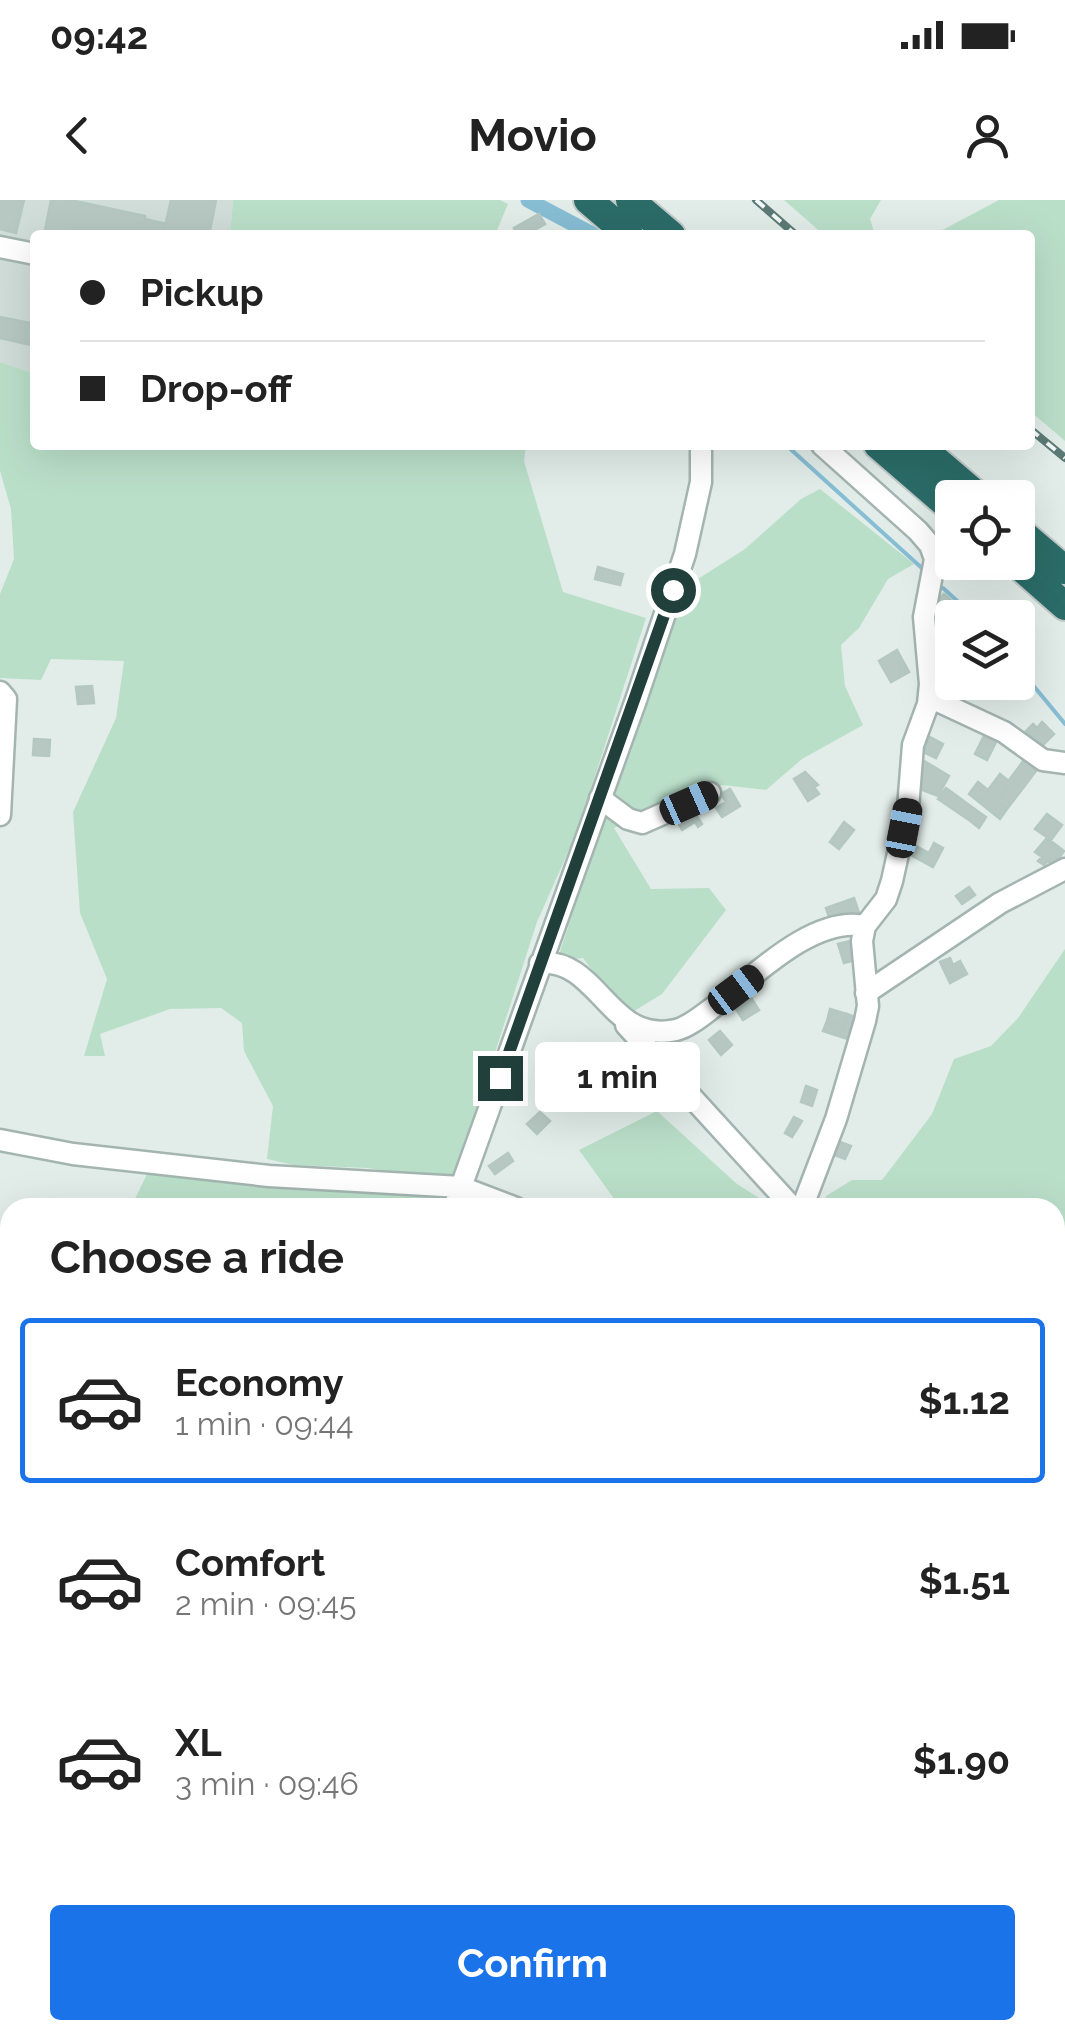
<!DOCTYPE html>
<html lang="en">
<head>
<meta charset="utf-8">
<style>
  body { margin:0; font-family:Raleway,sans-serif; background:#f6f6f6; color:#222; height:100vh; display:flex; flex-direction:column; font-size:38px; white-space:nowrap }
  * { box-sizing:border-box; margin:0 }
  p { font-size:32px; color:#767676 }
  .icon { flex:none; width:55px; height:55px; fill:none; stroke:currentColor; stroke-width:2; stroke-linecap:round; stroke-linejoin:round }
  .map { position:relative; flex:1; overflow:hidden }
  .side { position:absolute; left:0px; top:998px; width:1065px; height:842px; display:flex; flex-direction:column; background:#fff; border-radius:30px 30px 0 0; box-shadow:0 10px 40px #0002 }
  .side>* { flex:none }
  .hud { position:absolute; left:30px; top:30px; width:1005px; height:220px; border-radius:10px; box-shadow:0 10px 40px #0002; display:grid; align-content:center; height:220px; padding:0 50px; background:#fff }
  .controls { position:absolute; left:935px; top:280px; display:grid; gap:20px }
  .controls a { display:grid; place-items:center; width:100px; height:100px; border-radius:10px; background:#fff; box-shadow:0 10px 40px #0002; font-size:50px }
  .end { position:absolute; width:45px; height:45px; margin:-22px; border:12px solid #213f3b; background:#fff; box-shadow:0 0 0 5px #fff }
  .from { border-radius:50% }
  .bubble { position:absolute; height:70px; border-radius:10px; background:#fff; box-shadow:0 10px 40px #0002; font-size:32px; font-weight:700; line-height:70px; text-align:center }
  .car { position:absolute; width:30px; height:60px; margin:-30px -15px; border-radius:12px; box-shadow:0 0 8px 2px #0007; background:linear-gradient(#222 24%,#8ab4d8 0 40%,#222 0 76%,#8ab4d8 0 86%,#222 0) }
  .hud b { display:flex; align-items:center; gap:35px; height:95px; font-size:38px }
  .hud b+b { border-top:2px solid #e0e0e0 }
  .hud i { width:25px; height:25px; background:#222 }
  ul { padding:0; list-style:none }
  li { display:flex; align-items:center; gap:30px; height:165px; margin:0 20px 15px; padding:0 30px; border:5px solid transparent; border-radius:10px }
  li div { flex:1 }
  li b { display:block; font-size:38px }
  li em { font-style:normal; font-weight:700 }
  li.selected { border-color:#1a73e8 }
  li>.icon { width:90px; height:90px; stroke-width:1.5 }
  h2 { padding:0 50px; font-size:45px; line-height:120px }
  .button { display:flex; gap:20px; margin-top:auto; padding:20px 50px }
  .button a { flex:1; height:115px; border-radius:10px; background:#1a73e8; color:#fff; font-size:40px; font-weight:700; line-height:115px; text-align:center }
  .status { display:flex; justify-content:space-between; align-items:center; height:70px; padding:0 50px; background:#fff; direction:ltr }
  .status svg { height:28px; fill:currentColor }
  header { display:flex; justify-content:space-between; align-items:center; height:130px; padding:0 50px; background:#fff; font-size:45px; font-weight:700 }
  .map>svg:first-child { display:block }
  .built { fill:#d0ddd9 }
  .green { fill:#badfc9 }
  .lines { fill:none; stroke-linecap:round; stroke-linejoin:round }
  .stream { stroke:#87bed4; stroke-width:4 }
  .canal { stroke:#87bed4; stroke-width:15 }
  .building { fill:#b7c8c3; stroke:#b4c7c1; stroke-width:2.5 }
  .minor-casing { stroke:#a4b5b1; stroke-width:25 }
  .highway-casing { stroke:#c1c9c8; stroke-width:32 }
  .path { stroke:#81b2a9; stroke-width:2.5; stroke-dasharray:5 8; stroke-linecap:butt }
  .minor { stroke:#fff; stroke-width:20 }
  .highway { stroke:#2b6c68; stroke-width:28 }
  .rail-casing { stroke:#5b7a76; stroke-width:8 }
  .rail { stroke:#f3f9f7; stroke-width:4; stroke-dasharray:11; stroke-linecap:butt }
  .route { stroke:#213f3b; stroke-width:12 }
</style>
</head>
<body>
<div class="status"><b>09:42</b><svg viewBox="0 0 49 12"><path d="M0 12V9h3v3zM5 12V6h3v6zM10 12V3h3v9zM15 12V0h3v12zM26 1h20v11H26zM47 4h2v5h-2z"/></svg></div>
<header><svg class="icon" aria-label="back" viewBox="0 0 24 24"><path d="M15 5l-7 7 7 7"/></svg>Movio<svg class="icon" aria-label="person" viewBox="0 0 24 24"><circle cx="12" cy="8" r="4"/><path d="M4 21q1-7 8-7t8 7"/></svg></header>
<div class="map">
<svg width="1065" height="1838" viewBox="0 0 1065 1838">
  <rect width="100%" height="100%" fill="#e2ede9"/>
  <path class="built" d="M0 0H233L230 35H35V174L0 162Z
    M0 1227 10 1233V1830H70L72 1838H0Z
    M1065 1386V1721L1055 1729V1393Z
    M1065 1750V1838H938L950 1830H1055V1757Z
    M244 1830H854L843 1838H232Z"/>
  <path class="green" d="M233 0H500L508 4 495 35H230Z
    M784 0H881L870 19 875 35H824Z
    M999 0H1065V241L1030 211V35H933Z
    M0 162 35 174V245H526L524 261 563 392 646 418 577 632 537 722 454 980 367 968 294 965 267 959 273 906 244 851 242 823 221 808 170 809 100 834 105 856H84L107 779 80 713 73 612 116 518 124 461 51 459 41 480 0 478V394L14 359 11 309 0 271Z
    M820 289 914 364 888 379 859 428 841 445 845 486 863 525 802 559 766 590 722 585 614 628 651 689 709 688 726 710 662 794 626 816 583 758 557 761 645 488 690 384 745 349 801 299Z
    M1065 749V1386L1055 1393V1008L824 1007 826 996 852 980H882L932 914 954 859 991 846 1018 818Z
    M657 911 737 984 773 1007H620L579 950Z
    M148 972 396 992 448 1001 446 1008 131 1007Z"/>
  <g class="lines">
    <path class="stream" d="M786 245 924 370
      M943 388 976 418
      M1018 467 1065 524
      M1055 1243 1065 1234"/>
    <path class="canal" d="M528 0 594 35"/>
  </g>
  <path class="building" d="M0 0H24L16 33 0 29Z
    M51 0H70L145 16V19L166 24 163 35H44Z
    M171 0H216L209 35H163Z
    M539 14 545 24 526 35H518L514 28Z
    M0 117 35 124V146L0 138Z
    M598 367 623 374 620 385 595 379Z
    M944 394 967 415 966 418 952 419 935 403Z
    M897 450 909 472 891 482 879 461Z
    M92 486 94 503 78 504 76 487Z
    M1042 522 1054 534 1039 549 1027 538 1030 534 1026 531 1033 524 1037 528Z
    M987 530 999 536 987 560 975 554Z
    M930 537 943 544 936 558 923 552Z
    M34 539 50 540 49 556 33 555Z
    M1029 553 1042 563 1023 588 1010 579Z
    M921 559 949 576 938 596 912 586Z
    M805 572 818 585 814 587 819 594 808 601 794 579Z
    M1000 574 1011 583 997 601 1007 609 1000 619 979 602Z
    M1013 581 1023 588 1007 609 997 601Z
    M978 582 988 590 979 602 969 594Z
    M946 588 976 610 969 620 938 599Z
    M730 589 740 606 722 617 716 608 726 602 721 594Z
    M976 610 986 617 979 628 969 620Z
    M695 613 702 624 698 627 695 622 682 630 678 623Z
    M1047 614 1062 625 1051 640 1035 629Z
    M844 622 854 630 839 649 830 642Z
    M1047 638 1064 651 1053 666 1048 661 1044 665 1038 661 1042 657 1035 652Z
    M934 643 943 648 933 667 907 653 912 644 929 653Z
    M969 687 975 695 962 704 956 696Z
    M854 698 859 713 830 720 826 708Z
    M850 741 855 760 844 763 838 744Z
    M950 758 953 765 960 761 967 774 950 783 940 762Z
    M750 796 759 810 743 820 734 806Z
    M830 809 847 814 844 826 827 821Z
    M847 814 855 817 848 839 841 837Z
    M827 821 844 826 841 837 823 831Z
    M720 831 732 845 721 855 709 840Z
    M689 850 695 860 680 870 674 860Z
    M626 878 634 888 621 898 614 888Z
    M806 886 817 890 812 906 801 902Z
    M540 912 550 921 537 934 527 924Z
    M794 917 802 921 792 937 785 933Z
    M837 941 851 946 845 959 832 954Z
    M508 953 513 961 495 974 489 966Z
    M6 1320 10 1323V1339L0 1352V1328Z
    M10 1346V1380L0 1372V1359Z
    M0 1506 10 1514V1538L0 1530Z
    M0 1540 10 1547V1572L0 1564Z
    M0 1572 10 1580V1695L0 1707Z
    M1057 1634 1065 1646V1657L1060 1661 1055 1654Z
    M1065 1803V1838H1025L1022 1834 1028 1830H1055V1810Z
    M10 1816V1830H35L38 1838H0V1819Z"/>
  <g class="lines">
    <defs>
      <path id="minor" d="M0 47 35 54
        M0 492 6 499 0 615
        M929 497 1004 532 1043 560 1065 563
        M600 598 628 619 642 623 710 593
        M540 763C599 758 609 845 676 830 689 827 704 814 715 806 754 776 814 715 865 726
        M866 793 1000 703 1065 669
        M626 825 793 1008
        M0 940 73 954 269 976 461 987 636 500 685 354 701 282V245
        M454 1008 461 987 516 1008
        M802 1008 836 919 865 821 868 806 862 741 865 726 886 699 892 681 908 608 913 545 928 504 930 484 924 417 935 359 930 345 918 331 822 245
        M0 1392 10 1400
        M1055 1745 1065 1738
        M0 1780 10 1786
        M45 1830 47 1838
        M86 1830 88 1838
        M160 1830 161 1838
        M932 1831 945 1838"/>
      <path id="highway" d="M588 0 629 35
        M630 0 671 35
        M878 245 952 309
        M918 245 980 298
        M1018 330 1065 370
        M1015 362 1065 406"/>
    </defs>
    <use href="#minor" class="minor-casing"/>
    <use href="#highway" class="highway-casing"/>
    <path class="path" d="M186 1838 195 1830"/>
    <use href="#minor" class="minor"/>
    <use href="#highway" class="highway"/>
    <defs>
      <path id="rail" d="M756 0 796 35
        M1030 229 1065 258"/>
    </defs>
    <use href="#rail" class="rail-casing"/>
    <use href="#rail" class="rail"/>
  </g>
  <g class="lines">
    <path class="route" d="M500 878 673 390"/>
  </g>
</svg>
<div class="controls">
<a><svg class="icon" aria-label="locate" viewBox="0 0 24 24"><circle cx="12" cy="12" r="6"/><path d="M12 2v4M12 18v4M2 12h4M18 12h4"/></svg></a>
<a><svg class="icon" aria-label="layers" viewBox="0 0 24 24"><path d="M12 4l9 5-9 5-9-5zM3 14l9 5 9-5"/></svg></a>
</div>
<i class="end from" style="left:673px;top:390px"></i>
<i class="end" style="left:500px;top:878px"></i>
<div class="bubble" style="left:535px;top:842px;width:165px">1 min</div>
<i class="car" style="left:689px;top:603px;rotate:66deg"></i>
<i class="car" style="left:904px;top:628px;rotate:11deg"></i>
<i class="car" style="left:736px;top:790px;rotate:53deg"></i>
<div class="hud">
<b><i class="from"></i>Pickup</b>
<b><i></i>Drop-off</b>
</div>
<section class="side">
<h2>Choose a ride</h2>
<ul>
<li class="selected"><svg class="icon" aria-label="car" viewBox="0 0 24 24"><path d="M5 17H2v-5l4-1 3-4h7l3 4 3 1v5h-3M9 17h6M6 11h13"/><circle cx="7" cy="17" r="2"/><circle cx="17" cy="17" r="2"/></svg><div><b>Economy</b><p>1 min · 09:44</p></div><em>$1.12</em></li>
<li><svg class="icon" aria-label="car" viewBox="0 0 24 24"><path d="M5 17H2v-5l4-1 3-4h7l3 4 3 1v5h-3M9 17h6M6 11h13"/><circle cx="7" cy="17" r="2"/><circle cx="17" cy="17" r="2"/></svg><div><b>Comfort</b><p>2 min · 09:45</p></div><em>$1.51</em></li>
<li><svg class="icon" aria-label="car" viewBox="0 0 24 24"><path d="M5 17H2v-5l4-1 3-4h7l3 4 3 1v5h-3M9 17h6M6 11h13"/><circle cx="7" cy="17" r="2"/><circle cx="17" cy="17" r="2"/></svg><div><b>XL</b><p>3 min · 09:46</p></div><em>$1.90</em></li>
</ul>
<div class="button"><a>Confirm</a></div>
</section>
</div>
</body>
</html>
